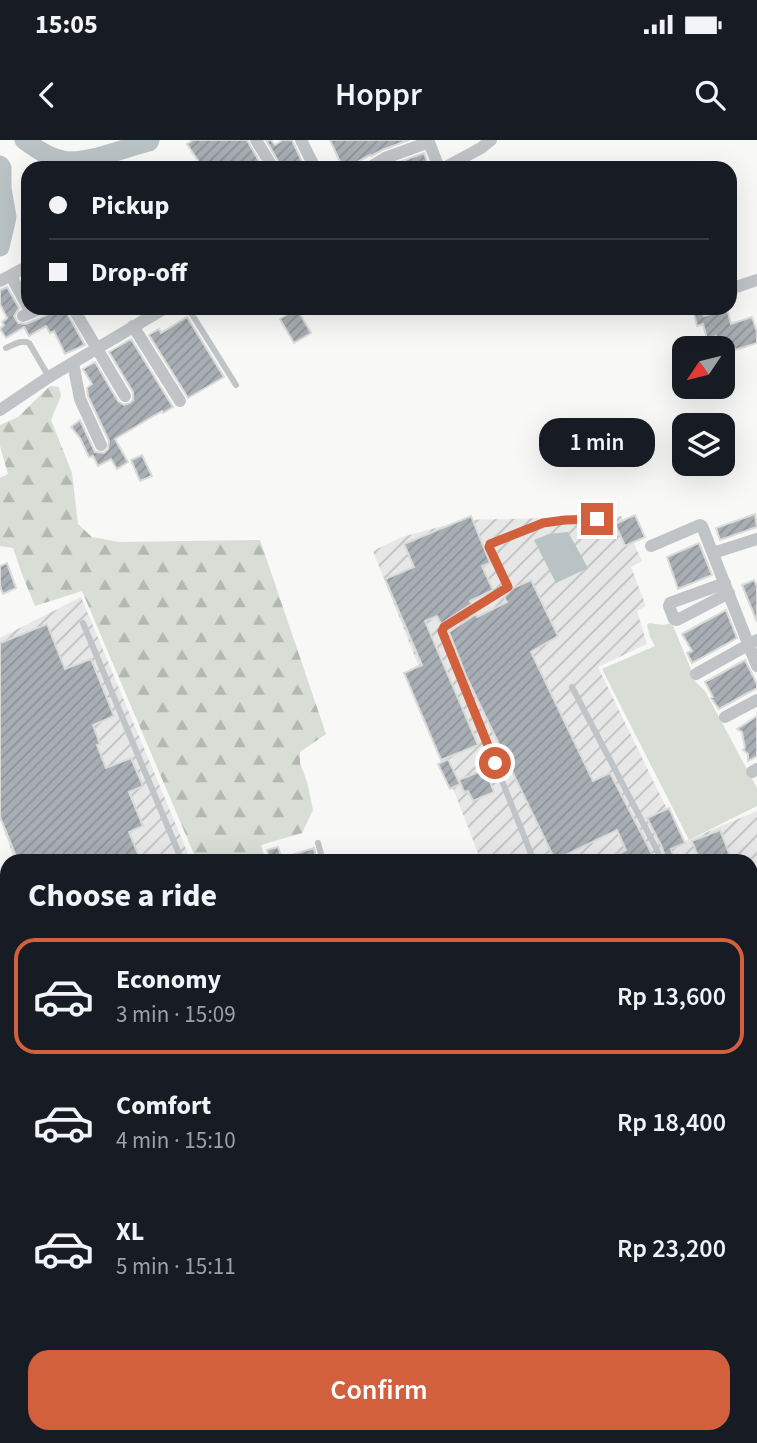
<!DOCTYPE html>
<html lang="en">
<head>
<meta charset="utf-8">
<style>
  body { margin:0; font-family:"Source Sans 3",sans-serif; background:#20242c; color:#f1f3f6; height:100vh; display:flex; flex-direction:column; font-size:26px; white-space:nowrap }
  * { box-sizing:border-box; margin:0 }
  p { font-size:23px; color:#9ea1a6 }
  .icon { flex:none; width:38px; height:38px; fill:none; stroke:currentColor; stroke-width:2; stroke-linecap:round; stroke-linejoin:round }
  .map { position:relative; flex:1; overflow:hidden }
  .sheet { position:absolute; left:0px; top:714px; width:758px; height:590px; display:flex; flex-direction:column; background:#171b24; border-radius:21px 21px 0 0; box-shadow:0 7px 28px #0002 }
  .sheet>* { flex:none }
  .banner { position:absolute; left:21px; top:21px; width:716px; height:154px; border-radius:21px; box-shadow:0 7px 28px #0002; display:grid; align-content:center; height:154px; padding:0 28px; background:#171b24 }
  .needle { width:46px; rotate:235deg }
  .controls { position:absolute; left:672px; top:196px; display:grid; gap:14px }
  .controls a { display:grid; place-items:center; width:63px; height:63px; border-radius:14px; background:#171b24; box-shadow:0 7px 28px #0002; font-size:35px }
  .end { position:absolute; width:32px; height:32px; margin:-16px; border:9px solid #d2603c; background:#fff; box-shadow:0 0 0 4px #fff }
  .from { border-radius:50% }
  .bubble { position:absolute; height:49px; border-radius:21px; background:#171b24; box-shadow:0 7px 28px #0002; font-size:23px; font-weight:600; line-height:49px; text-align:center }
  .banner b { display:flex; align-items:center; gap:24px; height:66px; font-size:26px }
  .banner b+b { border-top:2px solid #363941 }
  .banner i { width:18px; height:18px; background:#f1f3f6 }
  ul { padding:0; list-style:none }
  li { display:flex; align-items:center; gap:21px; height:116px; margin:0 14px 10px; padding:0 14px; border:4px solid transparent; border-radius:21px }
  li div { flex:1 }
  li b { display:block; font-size:26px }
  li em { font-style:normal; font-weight:600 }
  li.active { border-color:#d2603c }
  li>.icon { width:63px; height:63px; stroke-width:1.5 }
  h2 { padding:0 28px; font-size:32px; line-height:84px }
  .button { display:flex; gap:14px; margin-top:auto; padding:14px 28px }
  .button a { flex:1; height:80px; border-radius:21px; background:#d2603c; color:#fff; font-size:28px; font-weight:600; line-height:80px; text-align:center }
  .status { display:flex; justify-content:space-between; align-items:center; height:49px; padding:0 35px; background:#171b24; direction:ltr }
  .status svg { height:19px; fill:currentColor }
  header { display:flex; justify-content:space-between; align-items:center; height:91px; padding:0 28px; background:#171b24; font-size:32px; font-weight:600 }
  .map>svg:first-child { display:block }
  .industrial { fill:url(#industrial-furrows) }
  .grass { fill:#d8ddd5 }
  .forest { fill:url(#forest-firs) }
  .water { fill:#b9c3c6 }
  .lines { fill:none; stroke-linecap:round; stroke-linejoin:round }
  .river { stroke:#b9c3c6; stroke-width:19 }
  .building { fill:url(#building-hatch); stroke:#dadad8; stroke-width:2 }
  .primary-casing { stroke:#b4b8bb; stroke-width:21 }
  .lane { stroke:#c0c4c7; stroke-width:6 }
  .street { stroke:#c0c4c7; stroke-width:12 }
  .primary { stroke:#fff; stroke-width:18 }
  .route { stroke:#d2603c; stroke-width:9 }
</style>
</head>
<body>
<div class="status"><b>15:05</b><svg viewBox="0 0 49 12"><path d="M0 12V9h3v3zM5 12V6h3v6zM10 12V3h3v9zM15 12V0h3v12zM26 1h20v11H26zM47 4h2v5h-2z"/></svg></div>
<header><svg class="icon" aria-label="back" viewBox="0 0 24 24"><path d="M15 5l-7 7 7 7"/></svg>Hoppr<svg class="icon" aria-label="search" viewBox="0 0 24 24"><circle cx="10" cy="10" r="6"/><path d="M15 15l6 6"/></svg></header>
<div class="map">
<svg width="757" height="1303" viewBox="0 0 757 1303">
  <defs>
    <pattern id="industrial-furrows" width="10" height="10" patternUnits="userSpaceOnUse" patternTransform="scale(1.75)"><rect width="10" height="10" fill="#e6e7e6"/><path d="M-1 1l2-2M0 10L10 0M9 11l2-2" fill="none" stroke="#bec0c0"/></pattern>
    <pattern id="forest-firs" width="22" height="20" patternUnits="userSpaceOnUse" patternTransform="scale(1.75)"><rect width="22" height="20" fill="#d8ddd5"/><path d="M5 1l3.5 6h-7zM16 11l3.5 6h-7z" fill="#b3b8b2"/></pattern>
    <pattern id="building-hatch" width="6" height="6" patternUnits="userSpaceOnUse" patternTransform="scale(1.75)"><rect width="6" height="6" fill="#a8afb4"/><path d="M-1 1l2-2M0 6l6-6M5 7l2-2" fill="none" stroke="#8d9398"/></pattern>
  </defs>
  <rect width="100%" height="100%" fill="#f8f8f6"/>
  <path class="industrial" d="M621 376 642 421 631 427 646 466 637 471 647 504 598 527 683 702 757 671V742L751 744V721H481L408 532 418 525 373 411 402 397 465 380Z
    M81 457 191 721H15L0 679V498Z"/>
  <path class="grass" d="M649 483 663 485 672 483 696 542 705 551 757 648V666L689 700 602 529 655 506 650 497 647 485Z
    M444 1297H584L578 1303H443Z"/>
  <path class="forest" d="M50 246 59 247 61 256 51 280 72 333 78 384 92 397 119 402 260 400 326 594 300 612V623L307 642 313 670 302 693 261 705 266 721H197L82 451 35 466 22 434 13 408 0 406V338L8 334 0 306V285L18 277Z"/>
  <path class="water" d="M568 392 588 428 556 443 534 400 549 394Z"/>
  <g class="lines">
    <path class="river" d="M24 0C35 8 49 18 63 20 85 25 126 7 149 2L150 0
      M0 25 2 28V48L7 77 0 107"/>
  </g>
  <path class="building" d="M193 0H247L263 28H203L187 4Z
    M266 0H271L275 5 283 0H292L305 28H282Z
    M330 0H409L382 10 371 16 370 15 355 23 357 28H343Z
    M424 13 429 27 405 28 402 21Z
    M7 147 19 168 14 176 18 183 26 184 45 176 49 173 51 168H64L85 205 65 214 54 191 50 193 46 186 29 196 24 187 6 198 0 189 4 185 2 182 7 178 0 164V150Z
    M297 169 311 193 294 203 280 179Z
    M727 169 731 184 752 177 757 192V203L735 210 734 207 723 210V208H720L716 196 707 199 703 184 697 186 694 174 703 171 704 176Z
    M187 177 224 237 188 258 149 195 159 189 161 193Z
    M131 199 173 267 163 273 162 271 115 299 128 322 117 329 111 319 98 326 93 316 89 317 80 298 71 287 80 280 95 312 104 313 108 309 109 301 88 256 87 248 92 244 83 229 95 222 118 261 124 265 130 263 133 260V252L109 212Z
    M142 315 152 336 140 341 131 320Z
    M755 374 757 387 720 400 716 388Z
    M635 375 645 397 625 406 615 384Z
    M471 376 490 423 482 426 493 450 470 461 471 464 441 484 437 476 425 481 478 605 441 620 404 533 422 525 385 439 414 427 404 404Z
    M699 403 712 435 678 449 667 417Z
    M7 423 16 448 3 454 0 446V426Z
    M531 440 558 496 531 512 593 641 610 633 653 716 642 721H606L626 710 617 690 555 720 467 538 449 492 476 474 477 477 507 462 504 457 513 448Z
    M754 440 757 446V482L742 445Z
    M726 470 737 498 692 523 687 513 692 511 682 494Z
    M47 484 65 529 91 519 114 576 93 585 100 604 97 605 106 628 131 618 143 646 129 652 143 686 129 692 141 721H18L0 677V503Z
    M745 520 757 544V548L719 569 711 558 713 557 705 542Z
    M757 576V616L748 621V614L743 610 745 608 742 592 737 589Z
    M448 619 460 644 450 649 438 624Z
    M488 628 493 640 490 642 494 652 473 661 468 651 464 652 459 640Z
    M669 668 685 703 671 709 675 721H667L661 705 647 678Z
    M720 690 732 721H700L692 701Z
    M278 707 282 718 314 708 317 721H270L267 710Z"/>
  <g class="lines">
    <defs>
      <path id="primary" d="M751 750 757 748
        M0 1004 7 1002"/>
    </defs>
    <use href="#primary" class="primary-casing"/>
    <path class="lane" d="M389 16 393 28
      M188 168 236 245
      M6 208C13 205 22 199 29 203L49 237
      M83 483 182 721
      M572 547 656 708 661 721
      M318 703 323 721
      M534 721 442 491 447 486 508 447 489 407 490 404 543 383 565 380 613 379"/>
    <path class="street" d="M256 0 273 28
      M301 0 315 28
      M369 28 385 18 429 2 439 28
      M444 28 481 8 491 0
      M11 136 28 167
      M0 141 28 126
      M730 149 757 140
      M73 168 125 256
      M23 176 42 168
      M133 186 180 261
      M73 223 80 259 101 305
      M0 270 49 237 165 168
      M651 406 700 385 702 386 757 526
      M713 413 757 399
      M725 443 670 463 669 466 674 479 677 480 729 453
      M696 534 757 500
      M725 577 757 560
      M752 632 757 629
      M751 786 757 802
      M0 920 7 948
      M751 995 757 992
      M0 1154 7 1181
      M0 1260 7 1258
      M62 1297 64 1303"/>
    <use href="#primary" class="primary"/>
  </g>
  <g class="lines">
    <path class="route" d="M495 623 442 491 444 487 508 447 489 407 490 404 543 383 565 380 597 379"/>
  </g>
</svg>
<div class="controls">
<a><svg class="needle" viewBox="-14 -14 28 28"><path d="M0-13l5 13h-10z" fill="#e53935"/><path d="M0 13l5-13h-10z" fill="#9ea1a6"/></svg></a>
<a><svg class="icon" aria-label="layers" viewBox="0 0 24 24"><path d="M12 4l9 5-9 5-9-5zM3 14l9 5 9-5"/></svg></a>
</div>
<i class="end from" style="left:495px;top:623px"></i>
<i class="end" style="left:597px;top:379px"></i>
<div class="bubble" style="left:539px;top:278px;width:116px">1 min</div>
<div class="banner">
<b><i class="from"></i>Pickup</b>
<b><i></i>Drop-off</b>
</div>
<section class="sheet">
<h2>Choose a ride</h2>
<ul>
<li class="active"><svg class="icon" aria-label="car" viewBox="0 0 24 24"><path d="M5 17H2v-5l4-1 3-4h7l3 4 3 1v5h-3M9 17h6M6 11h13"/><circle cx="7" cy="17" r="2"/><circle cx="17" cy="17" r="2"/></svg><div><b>Economy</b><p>3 min · 15:09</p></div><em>Rp 13,600</em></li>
<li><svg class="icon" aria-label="car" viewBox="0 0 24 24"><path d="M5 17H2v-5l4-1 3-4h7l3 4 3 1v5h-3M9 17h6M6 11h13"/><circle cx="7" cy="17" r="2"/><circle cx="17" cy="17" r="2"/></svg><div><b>Comfort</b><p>4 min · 15:10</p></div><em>Rp 18,400</em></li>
<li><svg class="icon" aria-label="car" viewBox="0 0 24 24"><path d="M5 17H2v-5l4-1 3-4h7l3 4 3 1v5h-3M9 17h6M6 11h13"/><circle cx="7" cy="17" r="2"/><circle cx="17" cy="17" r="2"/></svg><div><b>XL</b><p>5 min · 15:11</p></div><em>Rp 23,200</em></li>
</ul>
<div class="button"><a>Confirm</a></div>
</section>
</div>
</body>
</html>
